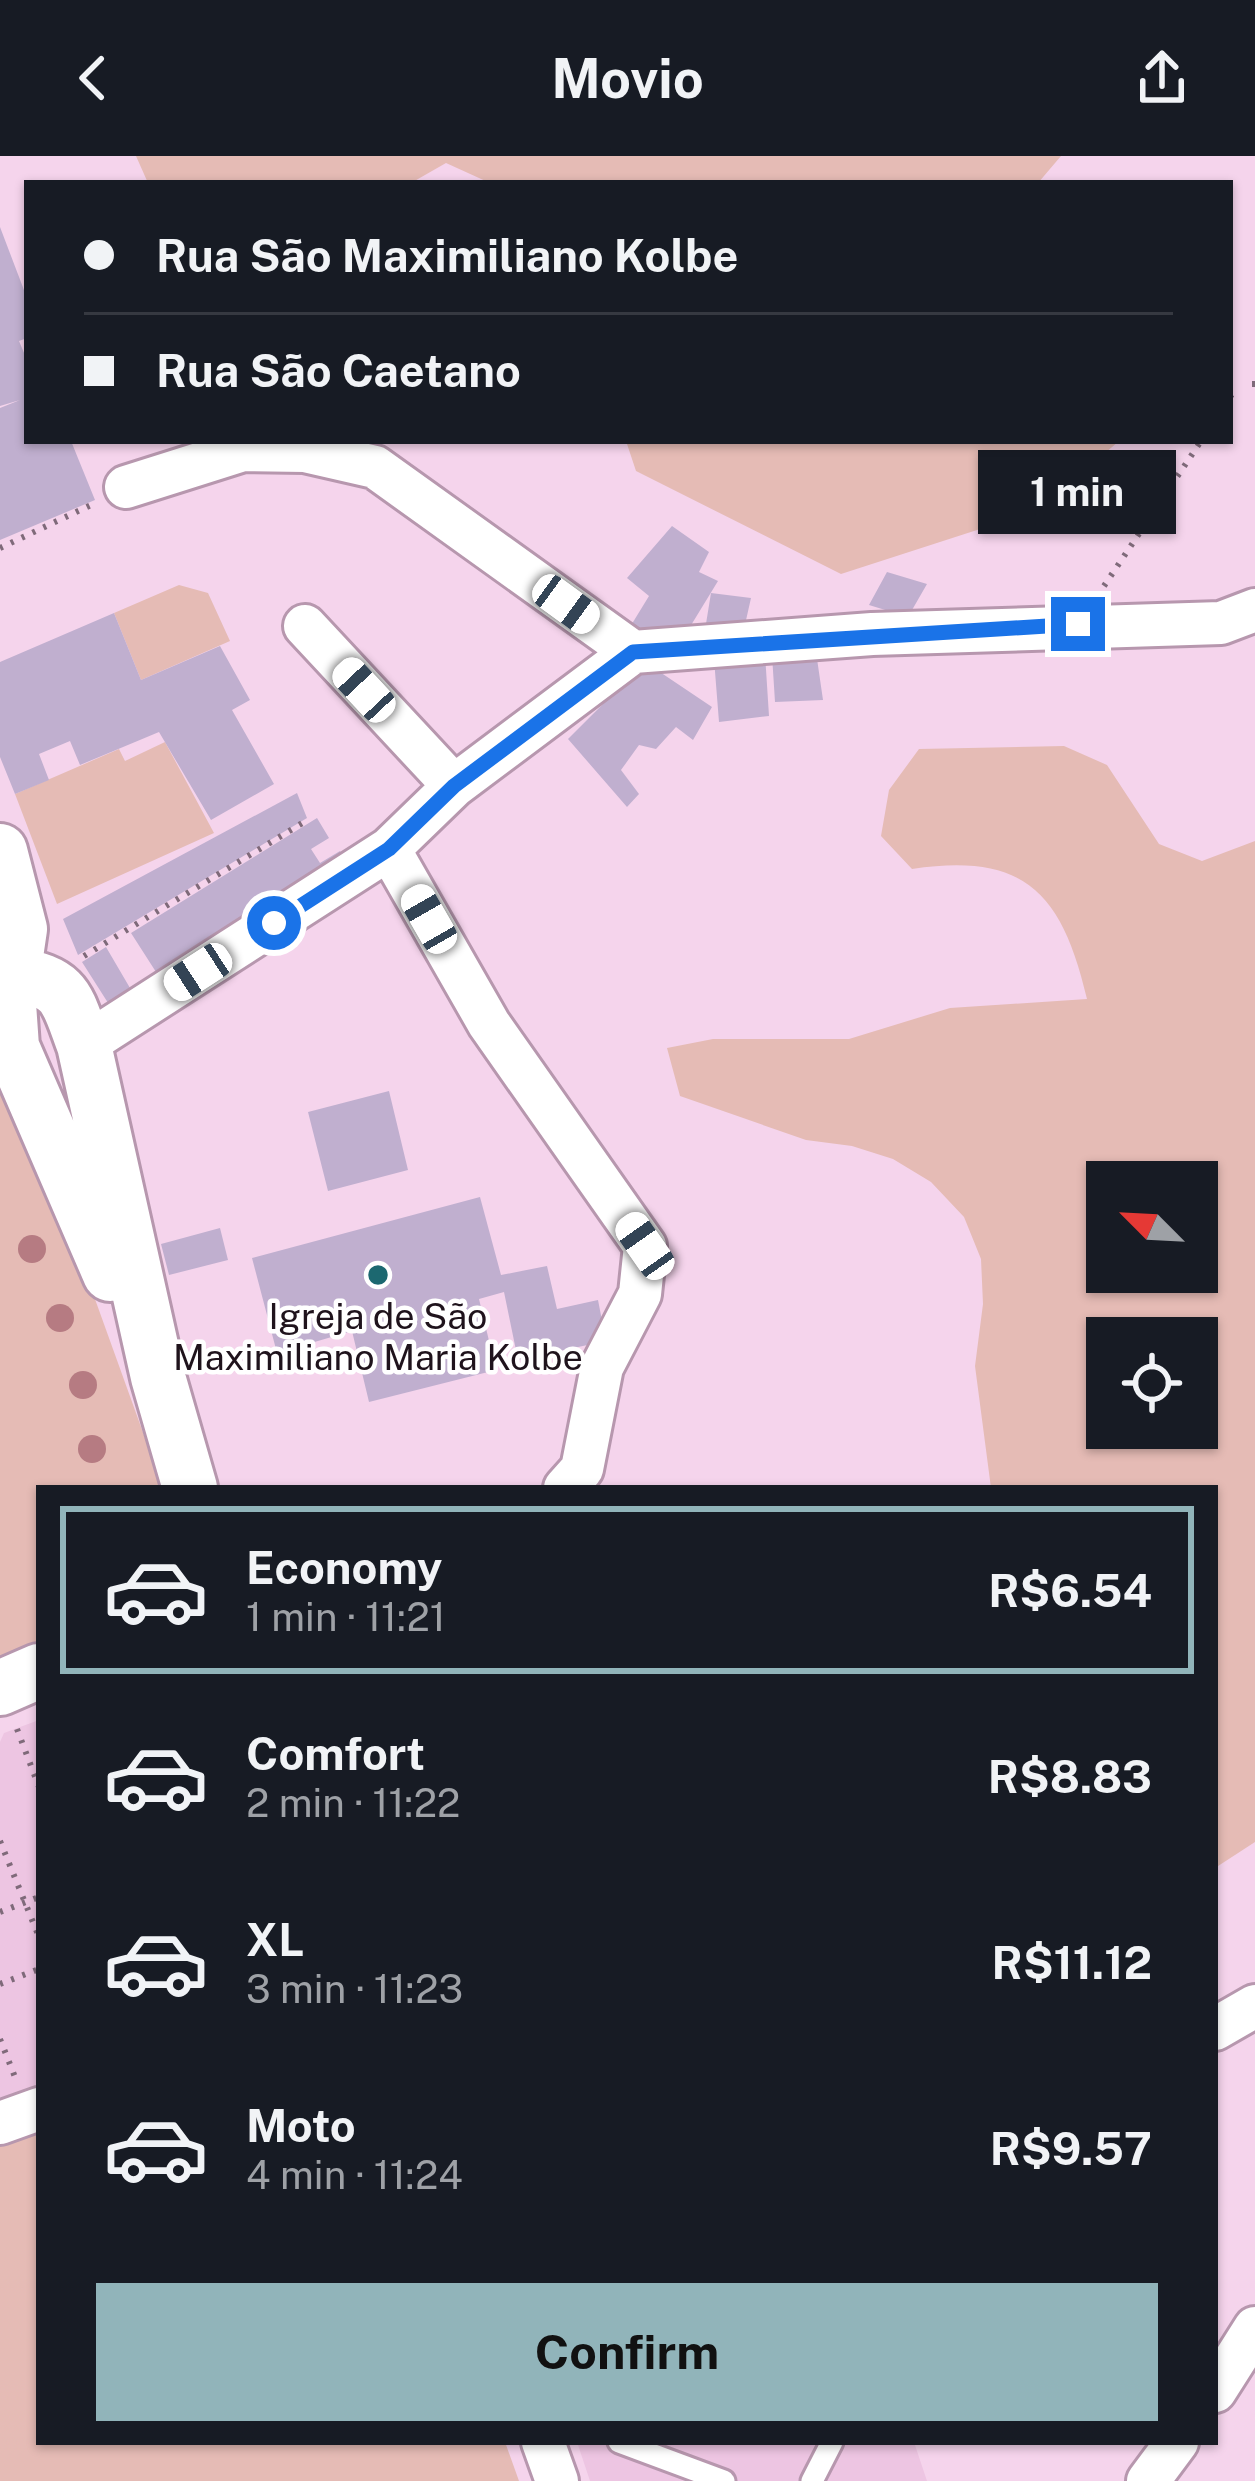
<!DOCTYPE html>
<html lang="en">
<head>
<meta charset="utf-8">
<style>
  body { margin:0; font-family:"Public Sans",sans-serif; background:#242831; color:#f1f3f6; height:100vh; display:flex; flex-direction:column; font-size:45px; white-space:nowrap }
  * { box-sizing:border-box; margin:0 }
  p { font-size:39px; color:#9ea1a6 }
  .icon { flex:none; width:66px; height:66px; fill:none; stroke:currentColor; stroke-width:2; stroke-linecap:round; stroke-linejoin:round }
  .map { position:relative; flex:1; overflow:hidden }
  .details { position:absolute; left:36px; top:1329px; width:1182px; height:960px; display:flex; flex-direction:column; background:#171b24; border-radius:0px; box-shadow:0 3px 9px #0004 }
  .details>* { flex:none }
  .guide { position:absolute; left:24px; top:24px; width:1209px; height:264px; border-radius:0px; box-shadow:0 3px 9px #0004; display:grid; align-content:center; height:264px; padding:0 60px; background:#171b24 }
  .needle { width:78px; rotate:294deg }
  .tools { position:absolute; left:1086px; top:1005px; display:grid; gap:24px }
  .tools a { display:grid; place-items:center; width:132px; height:132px; border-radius:0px; background:#171b24; box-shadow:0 3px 9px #0004; font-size:60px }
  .end { position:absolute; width:54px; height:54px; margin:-27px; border:15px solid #1a73e8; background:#fff; box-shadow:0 0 0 6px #fff }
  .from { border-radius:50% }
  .bubble { position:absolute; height:84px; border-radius:0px; background:#171b24; box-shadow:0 3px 9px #0004; font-size:39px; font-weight:700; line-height:84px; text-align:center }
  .car { position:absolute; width:36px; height:72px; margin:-36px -18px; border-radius:15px; box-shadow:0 0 9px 3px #0007; background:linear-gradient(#fff 24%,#345 0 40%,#fff 0 76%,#345 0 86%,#fff 0) }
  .guide b { display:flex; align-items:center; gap:42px; height:114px; font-size:45px }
  .guide b+b { border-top:3px solid #363941 }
  .guide i { width:30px; height:30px; background:#f1f3f6 }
  ul { padding:21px 0 0; list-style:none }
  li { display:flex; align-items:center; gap:36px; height:168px; margin:0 24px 18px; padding:0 36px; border:6px solid transparent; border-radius:0px }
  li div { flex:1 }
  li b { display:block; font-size:45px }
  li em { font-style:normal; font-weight:700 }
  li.current { border-color:#91b4ba }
  li>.icon { width:108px; height:108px; stroke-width:1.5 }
  .primary-button { display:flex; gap:24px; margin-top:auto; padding:24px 60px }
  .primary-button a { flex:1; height:138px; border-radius:0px; background:#91b4ba; color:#111; font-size:48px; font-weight:700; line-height:138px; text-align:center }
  header { display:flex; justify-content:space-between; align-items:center; height:156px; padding:0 60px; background:#171b24; font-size:54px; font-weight:700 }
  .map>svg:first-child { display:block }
  .built { fill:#edc5e2 }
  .green { fill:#e5bbb5; fill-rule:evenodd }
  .building { fill:#c0afcf }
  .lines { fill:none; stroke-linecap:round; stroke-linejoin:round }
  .service-casing { stroke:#b797ae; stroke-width:27 }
  .minor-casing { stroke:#b797ae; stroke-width:48 }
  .tertiary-casing { stroke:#b797ae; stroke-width:60 }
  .path { stroke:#7f6a7a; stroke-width:6; stroke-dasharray:3 9; stroke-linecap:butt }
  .service { stroke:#fff; stroke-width:21 }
  .minor { stroke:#fff; stroke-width:42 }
  .tertiary { stroke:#fff; stroke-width:54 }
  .tree { fill:#b67b82 }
  .route { stroke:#1a73e8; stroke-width:15 }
  .poi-dot { fill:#1c6870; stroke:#fff; stroke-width:4.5 }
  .labels { text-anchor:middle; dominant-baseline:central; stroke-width:9; stroke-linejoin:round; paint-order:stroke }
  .poi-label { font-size:36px; fill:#1f131c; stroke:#fff }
</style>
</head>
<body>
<header><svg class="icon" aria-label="back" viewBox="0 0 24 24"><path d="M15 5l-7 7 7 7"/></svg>Movio<svg class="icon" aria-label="share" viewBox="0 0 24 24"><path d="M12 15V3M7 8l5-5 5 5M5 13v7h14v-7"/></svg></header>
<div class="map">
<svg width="1255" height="2325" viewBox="0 0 1255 2325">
  <rect width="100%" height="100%" fill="#f5d4ec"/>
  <path class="built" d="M39 1564V1929L0 1943V1586L4 1577Z
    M577 2286H914L927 2325H590Z"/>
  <path class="green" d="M136 0H1061L1038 27H490L446 7 411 27H148Z
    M626 285H1119L1039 354 841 418 636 315Z
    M179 429 208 437 230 485 141 524 114 457Z
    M165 586 214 677 57 748 15 638 119 593 125 605Z
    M1064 590 1107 609 1159 688 1202 705 1255 685V1686L1215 1712V1332H991L975 1210 983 1148 981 1103 964 1061 931 1026 893 1003 852 990 806 984 680 940 667 892 713 883H849L950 852 1087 843C1062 737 1025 696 912 713L881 680 889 634 919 593ZM1107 1026H1197V1116H1107ZM1107 1182H1197V1272H1107Z
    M0 927 28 957 163 1332H39V1525L0 1540Z
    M39 1972V2286H505L519 2325H0V1986Z"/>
  <path class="building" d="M0 71 27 142V182L19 185 27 204V285H71L95 344 0 384V252L20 244 0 250Z
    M672 370 709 396 699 416 718 425 682 484 630 471 649 440 627 422Z
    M887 416 927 428 908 461 869 449Z
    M711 437 751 442 742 482 704 480Z
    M114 457 141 524 220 490 250 544 232 554 274 628 211 664 159 576 80 609 70 585 39 598 49 624 15 638 0 601V506Z
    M815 489 823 544 775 546 772 499Z
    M765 498 769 560 719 566 714 503Z
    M645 506 712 551 693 584 676 571 656 593 639 589 621 614 639 638 627 651 568 583Z
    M297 637 307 662 78 799 63 763Z
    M317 662 329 682 311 693 320 707 340 695 352 715 110 850 82 806 106 791 130 832 156 816 131 777Z
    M389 935 408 1014 328 1035 308 956Z
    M480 1041 501 1119 547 1110 557 1153 598 1144 606 1185 518 1204 504 1136 479 1143 496 1214 369 1246 352 1175 277 1197 252 1102Z
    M220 1072 228 1104 169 1119 161 1088Z"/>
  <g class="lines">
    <defs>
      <path id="service" d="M619 2286 724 2325
        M812 2325 832 2286"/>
      <path id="minor" d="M126 331 243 294 305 295 375 311 633 496 872 478 1221 467 1255 454
        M305 470 454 630
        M389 693 489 868 645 1090 640 1138 602 1211 582 1313 565 1332
        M84 889 389 693 454 630 633 496
        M1215 1873 1255 1850
        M0 1967 39 1953
        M1215 2235 1255 2172
        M543 2286 557 2325
        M1148 2325 1177 2286"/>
      <path id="tertiary" d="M0 695 20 773 9 848 12 891 110 1118
        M15 818C68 828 66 841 84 889L158 1221 190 1332
        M0 1532 39 1515"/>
    </defs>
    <use href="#service" class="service-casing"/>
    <use href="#minor" class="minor-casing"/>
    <use href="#tertiary" class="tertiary-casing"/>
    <path class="path" d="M1252 228H1255
      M1230 241 1232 238
      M0 392 91 349
      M1104 430 1201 285
      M84 800 304 666
      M17 1573 39 1631
      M0 1685 39 1781
      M0 1756 39 1741
      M0 1828 39 1813
      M0 1883 15 1921"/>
    <use href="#service" class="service"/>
    <use href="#minor" class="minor"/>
    <use href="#tertiary" class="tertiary"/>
  </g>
  <g class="tree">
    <circle cx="32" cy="1093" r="14"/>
    <circle cx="60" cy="1162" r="14"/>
    <circle cx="83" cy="1229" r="14"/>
    <circle cx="92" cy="1293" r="14"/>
  </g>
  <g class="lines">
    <path class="route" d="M274 767 389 693 454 630 633 496 1078 468"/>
  </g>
  <circle class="poi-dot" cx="378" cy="1119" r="12"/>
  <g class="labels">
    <g class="poi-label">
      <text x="378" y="1160">Igreja de São<tspan x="378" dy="41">Maximiliano Maria Kolbe</tspan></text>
    </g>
  </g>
</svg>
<div class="tools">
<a><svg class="needle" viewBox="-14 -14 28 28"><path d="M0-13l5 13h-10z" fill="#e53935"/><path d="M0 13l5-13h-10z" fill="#9ea1a6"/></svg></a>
<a><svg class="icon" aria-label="locate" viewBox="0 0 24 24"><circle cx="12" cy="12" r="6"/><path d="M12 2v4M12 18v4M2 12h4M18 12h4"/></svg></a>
</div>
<i class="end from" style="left:274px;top:767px"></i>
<i class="end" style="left:1078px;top:468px"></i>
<div class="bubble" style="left:978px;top:294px;width:198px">1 min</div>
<i class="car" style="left:566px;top:448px;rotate:126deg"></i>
<i class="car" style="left:364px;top:534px;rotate:317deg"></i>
<i class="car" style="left:429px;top:763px;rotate:330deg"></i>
<i class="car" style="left:198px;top:816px;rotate:237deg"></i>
<i class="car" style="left:645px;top:1090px;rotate:325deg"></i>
<div class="guide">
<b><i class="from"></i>Rua São Maximiliano Kolbe</b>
<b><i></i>Rua São Caetano</b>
</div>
<section class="details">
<ul>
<li class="current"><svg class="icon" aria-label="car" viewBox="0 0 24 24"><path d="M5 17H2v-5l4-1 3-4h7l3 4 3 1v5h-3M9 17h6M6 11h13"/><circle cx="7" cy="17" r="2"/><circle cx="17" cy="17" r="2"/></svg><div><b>Economy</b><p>1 min · 11:21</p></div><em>R$6.54</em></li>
<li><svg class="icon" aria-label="car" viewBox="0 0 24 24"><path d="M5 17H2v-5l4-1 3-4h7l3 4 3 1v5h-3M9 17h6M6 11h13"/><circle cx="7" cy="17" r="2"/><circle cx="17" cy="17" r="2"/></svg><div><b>Comfort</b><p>2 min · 11:22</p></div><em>R$8.83</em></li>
<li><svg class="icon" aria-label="car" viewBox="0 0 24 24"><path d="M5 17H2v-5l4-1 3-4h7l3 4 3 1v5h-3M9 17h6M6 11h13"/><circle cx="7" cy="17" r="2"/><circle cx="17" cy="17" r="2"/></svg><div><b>XL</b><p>3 min · 11:23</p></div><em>R$11.12</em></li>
<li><svg class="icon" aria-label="car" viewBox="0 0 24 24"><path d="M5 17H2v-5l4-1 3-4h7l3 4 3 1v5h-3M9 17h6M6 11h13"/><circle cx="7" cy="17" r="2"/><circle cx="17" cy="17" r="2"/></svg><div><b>Moto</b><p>4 min · 11:24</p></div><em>R$9.57</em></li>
</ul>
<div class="primary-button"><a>Confirm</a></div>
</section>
</div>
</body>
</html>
